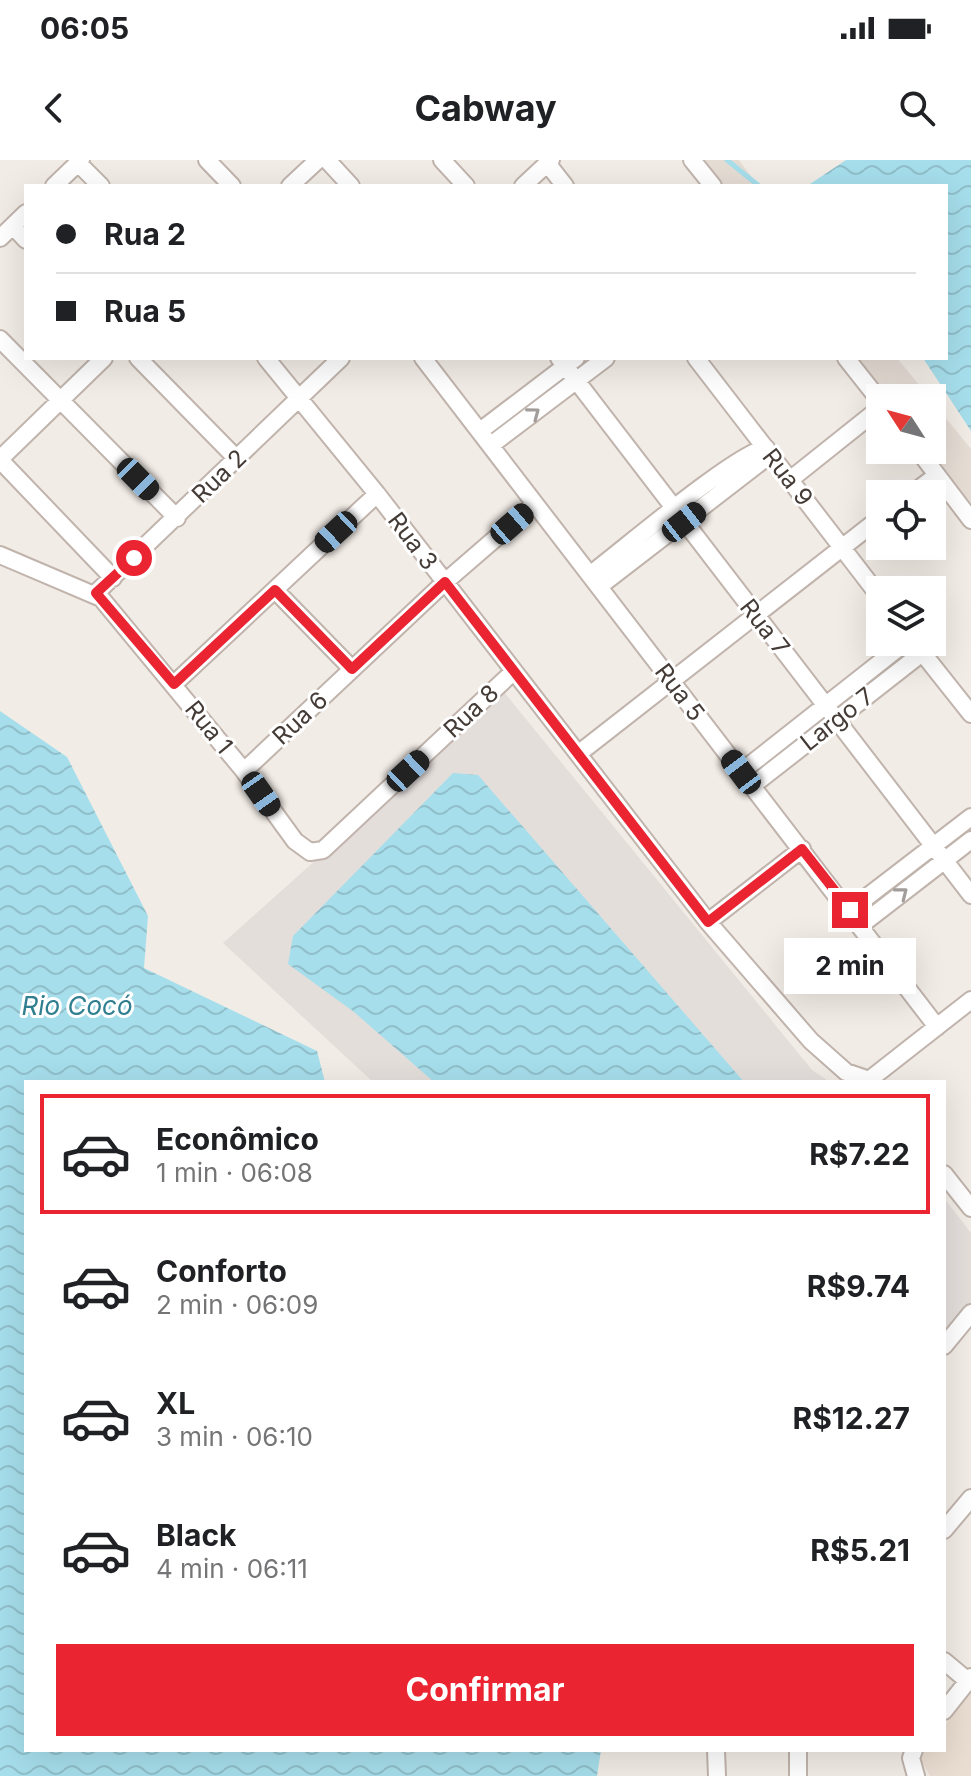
<!DOCTYPE html>
<html lang="pt">
<head>
<meta charset="utf-8">
<style>
  body { margin:0; font-family:Inter,sans-serif; background:#f6f6f6; color:#202124; height:100vh; display:flex; flex-direction:column; font-size:30px; white-space:nowrap }
  * { box-sizing:border-box; margin:0 }
  p { font-size:26px; color:#757577 }
  .icon { flex:none; width:44px; height:44px; fill:none; stroke:currentColor; stroke-width:2; stroke-linecap:round; stroke-linejoin:round }
  .map { position:relative; flex:1; overflow:hidden }
  .drawer { position:absolute; left:24px; top:920px; width:922px; height:672px; display:flex; flex-direction:column; background:#fff; border-radius:0px; box-shadow:0 8px 32px #0002 }
  .drawer>* { flex:none }
  .banner { position:absolute; left:24px; top:24px; width:924px; height:176px; border-radius:0px; box-shadow:0 8px 32px #0002; display:grid; align-content:center; height:176px; padding:0 32px; background:#fff }
  .needle { width:52px; rotate:306deg }
  .tools { position:absolute; left:866px; top:224px; display:grid; gap:16px }
  .tools a { display:grid; place-items:center; width:80px; height:80px; border-radius:0px; background:#fff; box-shadow:0 8px 32px #0002; font-size:40px }
  .end { position:absolute; width:36px; height:36px; margin:-18px; border:10px solid #eb2432; background:#fff; box-shadow:0 0 0 4px #fff }
  .from { border-radius:50% }
  .bubble { position:absolute; height:56px; border-radius:0px; background:#fff; box-shadow:0 8px 32px #0002; font-size:26px; font-weight:700; line-height:56px; text-align:center }
  .car { position:absolute; width:24px; height:48px; margin:-24px -12px; border-radius:10px; box-shadow:0 0 6px 2px #0007; background:linear-gradient(#222 24%,#8ab4d8 0 40%,#222 0 76%,#8ab4d8 0 86%,#222 0) }
  .banner b { display:flex; align-items:center; gap:28px; height:76px; font-size:30px }
  .banner b+b { border-top:2px solid #e0e0e0 }
  .banner i { width:20px; height:20px; background:#202124 }
  ul { padding:14px 0 0; list-style:none }
  li { display:flex; align-items:center; gap:24px; height:120px; margin:0 16px 12px; padding:0 16px; border:4px solid transparent; border-radius:0px }
  li div { flex:1 }
  li b { display:block; font-size:30px }
  li em { font-style:normal; font-weight:700 }
  li.on { border-color:#eb2432 }
  li>.icon { width:72px; height:72px; stroke-width:1.5 }
  .button { display:flex; gap:16px; margin-top:auto; padding:16px 32px }
  .button a { flex:1; height:92px; border-radius:0px; background:#eb2432; color:#fff; font-size:32px; font-weight:700; line-height:92px; text-align:center }
  .status { display:flex; justify-content:space-between; align-items:center; height:56px; padding:0 40px; background:#fff; direction:ltr }
  .status svg { height:22px; fill:currentColor }
  header { display:flex; justify-content:space-between; align-items:center; height:104px; padding:0 32px; background:#fff; font-size:36px; font-weight:700 }
  .map>svg:first-child { display:block }
  .residential { fill:#e5dcd4 }
  .industrial { fill:#e4dedb }
  .education { fill:#eaddd1 }
  .water { fill:url(#water-waves) }
  .lines { fill:none; stroke-linecap:round; stroke-linejoin:round }
  .stream { stroke:#a6deeb; stroke-width:5 }
  .minor-casing { stroke:#c0b4ac; stroke-width:20 }
  .minor { stroke:#fff; stroke-width:16 }
  .oneway { stroke:#a29d9a }
  .route { stroke:#eb2432; stroke-width:10 }
  .labels { text-anchor:middle; dominant-baseline:central; stroke-width:6; stroke-linejoin:round; paint-order:stroke }
  .street-label { font-size:24px; fill:#443b36; stroke:#fff }
  .water-label { font-size:26px; font-style:italic; fill:#307f91; stroke:#fff }
</style>
</head>
<body>
<div class="status"><b>06:05</b><svg viewBox="0 0 49 12"><path d="M0 12V9h3v3zM5 12V6h3v6zM10 12V3h3v9zM15 12V0h3v12zM26 1h20v11H26zM47 4h2v5h-2z"/></svg></div>
<header><svg class="icon" aria-label="back" viewBox="0 0 24 24"><path d="M15 5l-7 7 7 7"/></svg>Cabway<svg class="icon" aria-label="search" viewBox="0 0 24 24"><circle cx="10" cy="10" r="6"/><path d="M15 15l6 6"/></svg></header>
<div class="map">
<svg width="971" height="1616" viewBox="0 0 971 1616">
  <defs>
    <pattern id="water-waves" width="16" height="10" patternUnits="userSpaceOnUse" patternTransform="scale(2)"><rect width="16" height="10" fill="#a6deeb"/><path d="M0 5q4-4 8 0t8 0" fill="none" stroke="#90bfca"/></pattern>
  </defs>
  <rect width="100%" height="100%" fill="#f2ece6"/>
  <path class="residential" d="M698 0H739L758 26H717Z
    M845 198H897L930 238H880Z
    M932 241 971 289V366L914 290H932Z"/>
  <path class="industrial" d="M504 532 812 910 830 922H373L223 783Z
    M944 1038 971 1073V1144L944 1174Z"/>
  <path class="education" d="M971 1531V1616H930L920 1598 926 1590H944V1566Z"/>
  <path class="water" d="M846 0H971V271L923 198H946V26H807Z
    M0 551 67 597 148 756 144 808 317 891 325 922H26V1590H601L597 1616H0Z
    M453 613 478 615 744 922H434L354 852 288 804 293 776Z"/>
  <g class="lines">
    <path class="stream" d="M727 0 759 26"/>
    <defs>
      <path id="minor" d="M207 0 232 26
        M327 0 351 26
        M442 0 466 26
        M692 0 713 26
        M78 3 101 26
        M547 3 565 26
        M54 26 81 0
        M290 26 318 0
        M523 26 551 0
        M13 66 26 80
        M0 78 26 53
        M0 179 177 358
        M138 198 237 299
        M266 198 377 334 708 762 811 881 846 912 869 920
        M423 198 937 867
        M559 198 971 735
        M696 198 880 437
        M846 198 880 241
        M480 271 576 198
        M491 285 606 198
        M766 288 762 301 605 422 594 420 596 410C626 387 738 292 766 288Z
        M918 290 971 360
        M0 299 104 198
        M0 300 113 418
        M791 319 880 248
        M912 334 937 315
        M0 395 101 438 244 611 295 681 310 692 323 690 514 511
        M275 430 352 509
        M96 433 341 198
        M917 486 971 554
        M174 524 377 334
        M578 594 880 358
        M244 611 445 422 534 345
        M741 612 906 482
        M752 626 922 493
        M850 750 971 657
        M708 762 802 689
        M861 765 971 680
        M869 920 971 840
        M944 1014 971 1048
        M944 1186 971 1153
        M944 1370 971 1338
        M944 1501 968 1521
        M944 1551 971 1517
        M716 1590 717 1616
        M798 1590V1616
        M914 1590 911 1598 916 1616"/>
    </defs>
    <use href="#minor" class="minor-casing"/>
    <use href="#minor" class="minor"/>
  </g>
  <defs><path id="oneway-chevron" d="M-2-3.5L2.5 0L-2 3.5" fill="none" stroke-width="1.6" stroke-linecap="round" stroke-linejoin="round" transform="scale(2)"/></defs>
  <g class="oneway">
    <use href="#oneway-chevron" transform="translate(534 253) rotate(-37)"/>
    <use href="#oneway-chevron" transform="translate(902 733) rotate(-38)"/>
  </g>
  <g class="lines">
    <path class="route" d="M134 398 96 433 174 524 275 430 352 509 445 422 708 762 802 689 850 750"/>
  </g>
  <g class="labels">
    <g class="street-label">
      <text transform="translate(219 316) rotate(-44)">Rua 2</text>
      <text transform="translate(788 317) rotate(52)">Rua 9</text>
      <text transform="translate(413 381) rotate(53)">Rua 3</text>
      <text transform="translate(765 467) rotate(52)">Rua 7</text>
      <text transform="translate(680 532) rotate(53)">Rua 5</text>
      <text transform="translate(471 551) rotate(-43)">Rua 8</text>
      <text transform="translate(300 558) rotate(-43)">Rua 6</text>
      <text transform="translate(837 559) rotate(-38)">Largo 7</text>
      <text transform="translate(209 567) rotate(51)">Rua 1</text>
    </g>
    <g class="water-label">
      <text x="77" y="845">Rio Cocó</text>
    </g>
  </g>
</svg>
<div class="tools">
<a><svg class="needle" viewBox="-14 -14 28 28"><path d="M0-13l5 13h-10z" fill="#e53935"/><path d="M0 13l5-13h-10z" fill="#757577"/></svg></a>
<a><svg class="icon" aria-label="locate" viewBox="0 0 24 24"><circle cx="12" cy="12" r="6"/><path d="M12 2v4M12 18v4M2 12h4M18 12h4"/></svg></a>
<a><svg class="icon" aria-label="layers" viewBox="0 0 24 24"><path d="M12 4l9 5-9 5-9-5zM3 14l9 5 9-5"/></svg></a>
</div>
<i class="end from" style="left:134px;top:398px"></i>
<i class="end" style="left:850px;top:750px"></i>
<div class="bubble" style="left:784px;top:778px;width:132px">2 min</div>
<i class="car" style="left:138px;top:319px;rotate:135deg"></i>
<i class="car" style="left:684px;top:362px;rotate:52deg"></i>
<i class="car" style="left:512px;top:364px;rotate:49deg"></i>
<i class="car" style="left:336px;top:372px;rotate:227deg"></i>
<i class="car" style="left:408px;top:611px;rotate:47deg"></i>
<i class="car" style="left:741px;top:612px;rotate:323deg"></i>
<i class="car" style="left:261px;top:634px;rotate:145deg"></i>
<div class="banner">
<b><i class="from"></i>Rua 2</b>
<b><i></i>Rua 5</b>
</div>
<section class="drawer">
<ul>
<li class="on"><svg class="icon" aria-label="car" viewBox="0 0 24 24"><path d="M5 17H2v-5l4-1 3-4h7l3 4 3 1v5h-3M9 17h6M6 11h13"/><circle cx="7" cy="17" r="2"/><circle cx="17" cy="17" r="2"/></svg><div><b>Econômico</b><p>1 min · 06:08</p></div><em>R$7.22</em></li>
<li><svg class="icon" aria-label="car" viewBox="0 0 24 24"><path d="M5 17H2v-5l4-1 3-4h7l3 4 3 1v5h-3M9 17h6M6 11h13"/><circle cx="7" cy="17" r="2"/><circle cx="17" cy="17" r="2"/></svg><div><b>Conforto</b><p>2 min · 06:09</p></div><em>R$9.74</em></li>
<li><svg class="icon" aria-label="car" viewBox="0 0 24 24"><path d="M5 17H2v-5l4-1 3-4h7l3 4 3 1v5h-3M9 17h6M6 11h13"/><circle cx="7" cy="17" r="2"/><circle cx="17" cy="17" r="2"/></svg><div><b>XL</b><p>3 min · 06:10</p></div><em>R$12.27</em></li>
<li><svg class="icon" aria-label="car" viewBox="0 0 24 24"><path d="M5 17H2v-5l4-1 3-4h7l3 4 3 1v5h-3M9 17h6M6 11h13"/><circle cx="7" cy="17" r="2"/><circle cx="17" cy="17" r="2"/></svg><div><b>Black</b><p>4 min · 06:11</p></div><em>R$5.21</em></li>
</ul>
<div class="button"><a>Confirmar</a></div>
</section>
</div>
</body>
</html>
